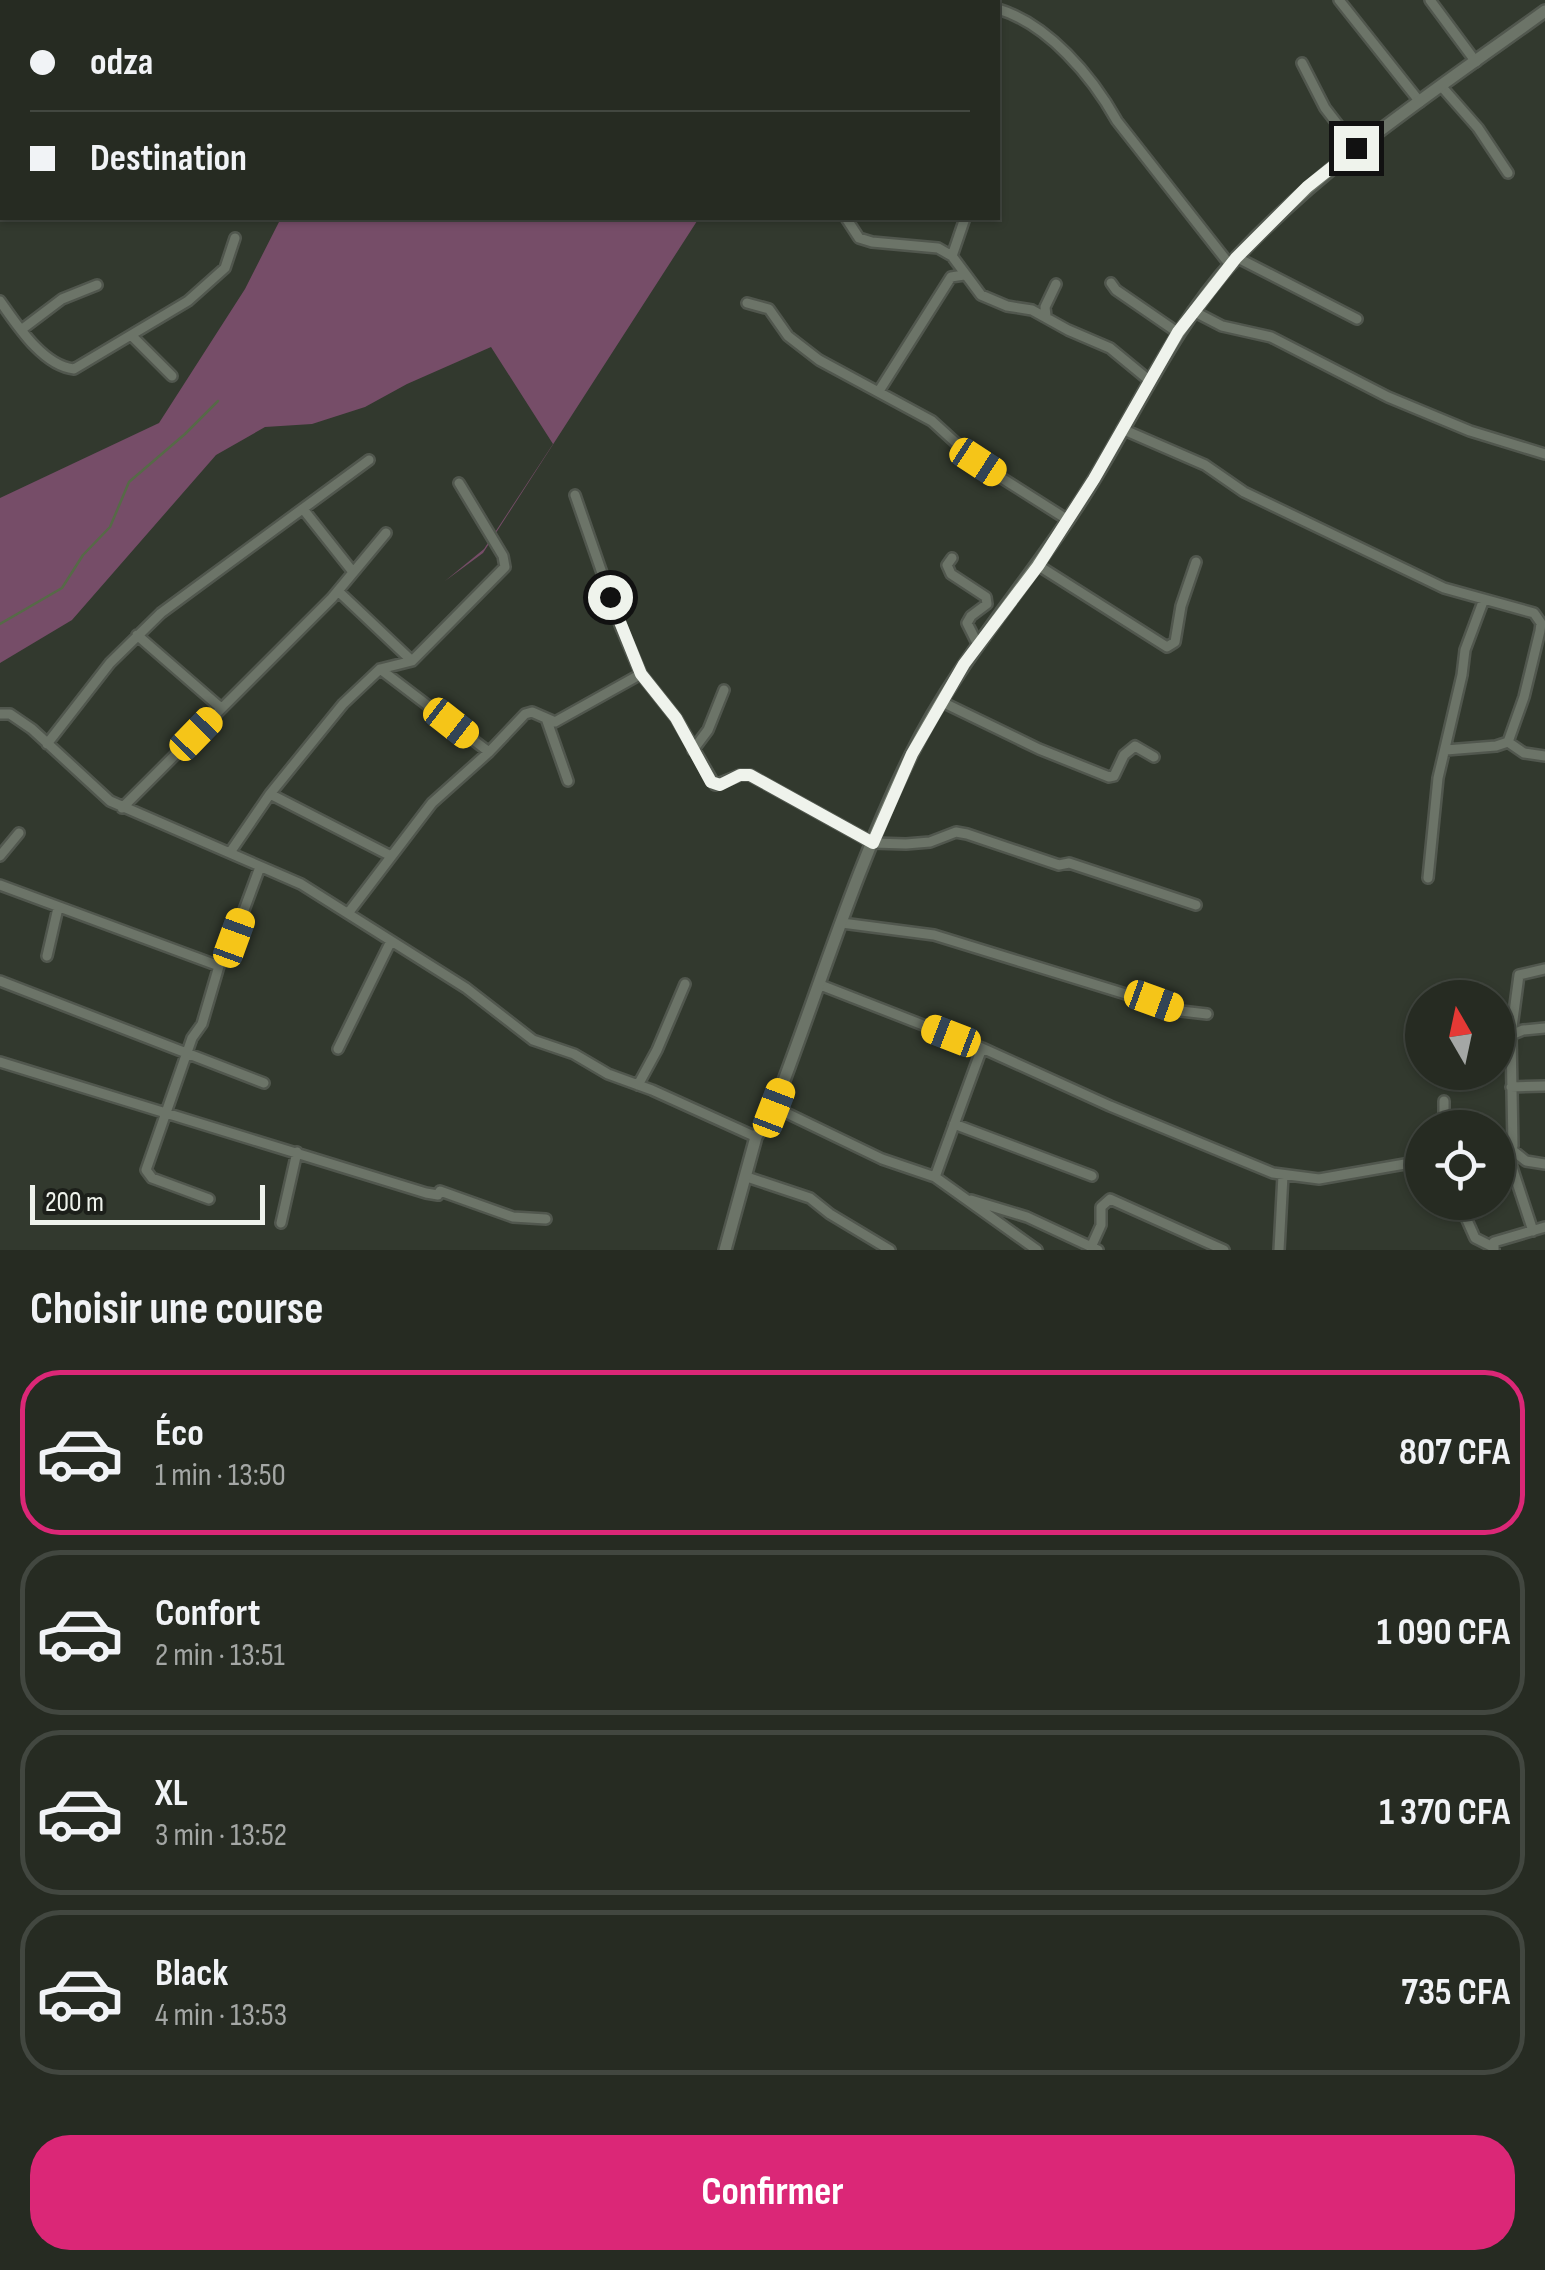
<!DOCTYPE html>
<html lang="fr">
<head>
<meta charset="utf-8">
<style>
  body { margin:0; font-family:"Sofia Sans Condensed",sans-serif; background:#2e332a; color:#f1f3f6; height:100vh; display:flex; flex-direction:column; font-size:38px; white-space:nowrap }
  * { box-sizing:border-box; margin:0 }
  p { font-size:32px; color:#a4a7a5 }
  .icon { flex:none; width:55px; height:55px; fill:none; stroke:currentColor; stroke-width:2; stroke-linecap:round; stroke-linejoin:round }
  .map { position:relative; height:1250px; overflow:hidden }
  .details { display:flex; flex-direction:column; background:#262b22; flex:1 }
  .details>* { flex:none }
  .guide { position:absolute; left:0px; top:0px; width:1000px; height:220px; box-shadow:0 2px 8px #0004,0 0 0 2px #424740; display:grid; align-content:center; height:220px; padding:0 30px; background:#262b22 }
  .needle { width:65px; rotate:351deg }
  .controls { position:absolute; left:1405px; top:980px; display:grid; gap:20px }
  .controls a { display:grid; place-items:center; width:110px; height:110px; border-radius:50%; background:#262b22; box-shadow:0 2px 8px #0004,0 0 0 2px #424740; font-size:50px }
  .scale { position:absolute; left:30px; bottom:25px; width:235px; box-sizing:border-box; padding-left:10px; border:5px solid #eff3ec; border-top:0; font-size:28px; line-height:35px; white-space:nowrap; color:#eff3ec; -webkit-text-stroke:8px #1c1f1a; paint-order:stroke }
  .end { position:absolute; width:45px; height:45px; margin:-22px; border:12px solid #eff3ec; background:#111; box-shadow:0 0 0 5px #111 }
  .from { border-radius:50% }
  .car { position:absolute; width:30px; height:60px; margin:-30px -15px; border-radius:12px; box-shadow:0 0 8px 2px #0007; background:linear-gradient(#f5c518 24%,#345 0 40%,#f5c518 0 76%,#345 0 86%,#f5c518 0) }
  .guide b { display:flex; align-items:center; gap:35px; height:95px; font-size:38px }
  .guide b+b { border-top:2px solid #424740 }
  .guide i { width:25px; height:25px; background:#f1f3f6 }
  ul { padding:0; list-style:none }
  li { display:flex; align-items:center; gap:30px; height:165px; margin:0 20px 15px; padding:0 10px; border:5px solid #424740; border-radius:40px }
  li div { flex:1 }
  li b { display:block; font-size:38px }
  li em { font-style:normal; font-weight:700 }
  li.selected { border-color:#db2777 }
  li>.icon { width:90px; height:90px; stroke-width:1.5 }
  h2 { padding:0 30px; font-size:45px; line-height:120px }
  .primary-button { display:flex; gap:20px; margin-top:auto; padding:20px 30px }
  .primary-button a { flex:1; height:115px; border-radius:40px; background:#db2777; color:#fff; font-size:40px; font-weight:700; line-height:115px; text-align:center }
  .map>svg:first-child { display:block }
  .green { fill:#764d68 }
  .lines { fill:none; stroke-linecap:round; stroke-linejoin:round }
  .stream { stroke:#566a47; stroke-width:2.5 }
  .minor-casing { stroke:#51574e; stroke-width:14 }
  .tertiary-casing { stroke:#51574e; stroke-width:16 }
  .minor { stroke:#6c7468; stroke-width:9 }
  .tertiary { stroke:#6c7468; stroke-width:11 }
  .route { stroke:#eff3ec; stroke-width:12 }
</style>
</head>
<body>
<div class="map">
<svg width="1545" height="1250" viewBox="0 0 1545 1250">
  <rect width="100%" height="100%" fill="#32392e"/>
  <path class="green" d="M281 218H699L483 553 445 581 484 549 553 444 491 347 407 384 365 407 312 424 265 427 216 455 72 620 0 663V498L159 423 245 289Z"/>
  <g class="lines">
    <path class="stream" d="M0 624 62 588 83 555 110 527 129 482 185 434 218 401"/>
    <defs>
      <path id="minor" d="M5 0 7 2
        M90 0 92 2
        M364 0V2
        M752 0 757 2
        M973 0 978 2
        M1339 0 1420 102
        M1430 0 1476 62
        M130 2 133 0
        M729 2 732 0
        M788 2 790 0
        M855 2 863 0
        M998 9C1048 24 1092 76 1117 121L1230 265
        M1302 63 1325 108 1356 148
        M1442 87 1478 128 1508 173
        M0 135 2 138
        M0 164 2 162
        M846 218 859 238 872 242 938 248 952 256 981 295 1007 306 1032 310 1068 330 1110 348 1150 381
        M952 256 965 218
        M1236 257 1357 319
        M1111 283 1116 290 1177 332
        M0 301C17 325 43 366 74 369L188 301 225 268 235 238
        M747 303 769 309 788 336 819 360 932 421 978 463 1068 520
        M1193 311 1222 326 1271 337 1388 397 1470 431 1545 454
        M1046 316 1045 307 1056 284
        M21 330 62 299 97 285
        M132 336 172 376
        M879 391 951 277 964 275
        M1122 429 1205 465 1244 492 1444 588 1534 613 1541 623 1540 631 1524 697 1508 742
        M575 495 620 625 641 674 676 718 715 785 740 775H750L873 843 906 844 930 842 956 832 967 834 1059 865 1069 863 1196 905
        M303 509 353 572
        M952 558 947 565 951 574 986 597 987 604 971 616 967 623 978 645
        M1039 566 1167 647 1175 642 1181 606 1196 562
        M338 591 412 661
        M137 635 221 708
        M380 669 489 752
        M942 702 1039 749 1109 777 1114 776 1124 755 1135 746 1154 757
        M0 714H10L32 729 110 801 301 884 466 988 533 1040 574 1054 608 1074 652 1090 756 1137
        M547 721 568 781
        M47 744 110 663 161 613 369 460
        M693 750 708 730 724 690
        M1446 750 1496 746 1508 742 1524 753 1545 756
        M270 794 389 855
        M122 808 332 598 386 533
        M231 851 270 794 343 704 380 669 412 661 505 567 503 556 459 483
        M0 856 19 833
        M1428 878 1438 778 1462 675 1465 650 1484 599
        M0 885 219 966 234 937 260 867
        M349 912 432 803 489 752 525 714 532 712 555 722 641 674
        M842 923 934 935 1181 1011 1207 1014
        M47 956 58 908
        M0 981 264 1083
        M818 988 823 986 982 1048 1110 1106 1273 1173 1319 1179 1422 1161
        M1511 1035 1523 1030 1545 1028
        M338 1049 391 941
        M0 1062 426 1193 438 1195 440 1191 513 1217 546 1219
        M638 1085 657 1050 685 984
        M1511 1087 1545 1086
        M774 1107 882 1159 935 1177 1037 1250
        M954 1124 1092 1176
        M1444 1128V1101
        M1511 1149 1526 1161 1545 1164
        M747 1177 810 1198 830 1214 890 1250
        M935 1177 982 1048
        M209 1199 152 1178 146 1170 192 1038 202 1024 219 966
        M971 1200 1027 1217 1098 1250
        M1459 1202 1475 1238 1493 1247
        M281 1223 297 1152
        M1533 1231 1507 1152 1513 1146 1511 1035 1519 975 1545 969
        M1092 1245 1101 1225V1207L1110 1199 1224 1250
        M1279 1250 1283 1175
        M1494 1250V1242L1545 1227"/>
      <path id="tertiary" d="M725 1250 756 1137 774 1107C819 990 855 868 911 755 960 655 1038 573 1095 478 1141 402 1177 321 1238 256 1328 160 1439 88 1545 11"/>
    </defs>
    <use href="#minor" class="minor-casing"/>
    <use href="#tertiary" class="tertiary-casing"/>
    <use href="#minor" class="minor"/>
    <use href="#tertiary" class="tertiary"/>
  </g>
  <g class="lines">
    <path class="route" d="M610 597 641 674 676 718 711 782 720 785 740 775H750L873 843 912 754 964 664 1038 566 1094 479 1178 332 1236 258 1307 187 1356 148"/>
  </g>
</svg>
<div class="controls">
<a><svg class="needle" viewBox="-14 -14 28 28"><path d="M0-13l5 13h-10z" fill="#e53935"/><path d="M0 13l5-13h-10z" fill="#a4a7a5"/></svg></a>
<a><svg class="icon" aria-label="locate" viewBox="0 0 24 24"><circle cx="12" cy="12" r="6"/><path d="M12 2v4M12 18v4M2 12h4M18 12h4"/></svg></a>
</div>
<div class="scale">200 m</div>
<i class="end from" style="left:610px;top:597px"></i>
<i class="end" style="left:1356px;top:148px"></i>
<i class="car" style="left:978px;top:462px;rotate:123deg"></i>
<i class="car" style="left:451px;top:723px;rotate:128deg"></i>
<i class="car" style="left:196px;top:734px;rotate:44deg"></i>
<i class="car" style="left:234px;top:938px;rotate:20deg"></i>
<i class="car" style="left:1154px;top:1001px;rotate:110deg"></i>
<i class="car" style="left:951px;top:1036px;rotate:291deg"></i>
<i class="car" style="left:774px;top:1108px;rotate:21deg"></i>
<div class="guide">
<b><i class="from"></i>odza</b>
<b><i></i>Destination</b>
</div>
</div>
<section class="details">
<h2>Choisir une course</h2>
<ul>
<li class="selected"><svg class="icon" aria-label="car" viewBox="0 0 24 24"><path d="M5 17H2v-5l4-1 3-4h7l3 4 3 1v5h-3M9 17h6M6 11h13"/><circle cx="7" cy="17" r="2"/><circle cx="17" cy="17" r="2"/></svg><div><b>Éco</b><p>1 min · 13:50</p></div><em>807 CFA</em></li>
<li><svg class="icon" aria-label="car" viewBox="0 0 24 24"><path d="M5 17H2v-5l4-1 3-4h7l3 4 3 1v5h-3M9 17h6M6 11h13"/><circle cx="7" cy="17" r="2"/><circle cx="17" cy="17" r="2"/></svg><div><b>Confort</b><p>2 min · 13:51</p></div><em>1 090 CFA</em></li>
<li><svg class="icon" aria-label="car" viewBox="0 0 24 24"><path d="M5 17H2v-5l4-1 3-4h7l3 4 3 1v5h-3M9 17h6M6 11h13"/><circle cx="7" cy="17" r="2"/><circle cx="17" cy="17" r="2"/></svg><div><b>XL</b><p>3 min · 13:52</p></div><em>1 370 CFA</em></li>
<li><svg class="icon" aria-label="car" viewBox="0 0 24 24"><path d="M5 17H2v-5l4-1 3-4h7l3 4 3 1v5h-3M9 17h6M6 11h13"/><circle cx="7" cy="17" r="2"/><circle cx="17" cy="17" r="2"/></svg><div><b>Black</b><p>4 min · 13:53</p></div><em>735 CFA</em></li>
</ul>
<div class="primary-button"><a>Confirmer</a></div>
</section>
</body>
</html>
